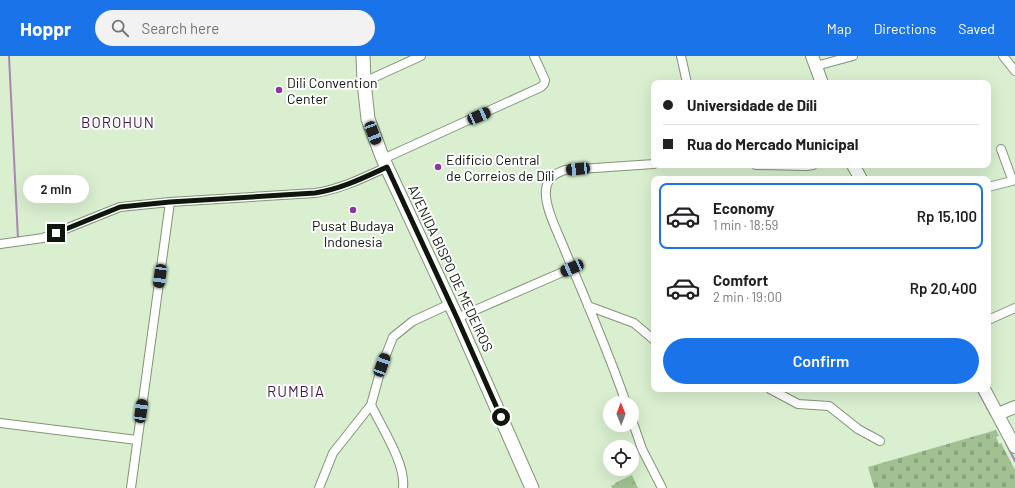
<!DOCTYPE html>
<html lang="en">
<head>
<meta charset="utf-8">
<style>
  body { margin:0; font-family:Barlow,sans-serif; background:#f2f2f2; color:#202124; height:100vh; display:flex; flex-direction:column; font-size:15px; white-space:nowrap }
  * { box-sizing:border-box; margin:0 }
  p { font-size:13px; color:#757577 }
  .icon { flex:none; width:22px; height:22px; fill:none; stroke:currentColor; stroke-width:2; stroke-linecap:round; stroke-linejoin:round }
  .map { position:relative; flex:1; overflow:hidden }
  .details { position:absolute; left:651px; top:120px; width:340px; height:216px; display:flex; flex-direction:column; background:#fff; border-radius:8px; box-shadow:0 4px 16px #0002 }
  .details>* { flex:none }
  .guide { position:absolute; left:651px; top:24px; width:340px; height:88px; border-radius:8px; box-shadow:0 4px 16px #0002; display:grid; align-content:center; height:88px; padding:0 12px; background:#fff }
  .needle { width:26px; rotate:359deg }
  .fabs { position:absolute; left:603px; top:340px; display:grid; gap:8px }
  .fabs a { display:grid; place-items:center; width:36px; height:36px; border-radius:50%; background:#fff; box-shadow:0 4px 16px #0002; font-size:20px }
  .end { position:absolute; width:18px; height:18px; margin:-9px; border:5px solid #0f160b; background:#fff; box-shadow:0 0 0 2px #fff }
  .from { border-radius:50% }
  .bubble { position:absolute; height:28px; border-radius:14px; background:#fff; box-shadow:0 4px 16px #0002; font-size:13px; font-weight:600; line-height:28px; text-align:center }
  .car { position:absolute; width:12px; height:24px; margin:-12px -6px; border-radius:5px; box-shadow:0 0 3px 1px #0007; background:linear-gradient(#222 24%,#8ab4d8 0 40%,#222 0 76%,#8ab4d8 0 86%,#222 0) }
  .guide b { display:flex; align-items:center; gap:14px; height:38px; font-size:15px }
  .guide b+b { border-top:1px solid #e0e0e0 }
  .guide i { width:10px; height:10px; background:#202124 }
  ul { padding:7px 0 0; list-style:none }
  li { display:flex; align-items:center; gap:12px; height:66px; margin:0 8px 6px; padding:0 4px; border:2px solid transparent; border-radius:8px }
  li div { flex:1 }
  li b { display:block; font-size:15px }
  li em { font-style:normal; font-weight:600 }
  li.current { border-color:#1a73e8 }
  li>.icon { width:36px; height:36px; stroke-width:1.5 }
  .cta { display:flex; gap:8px; margin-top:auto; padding:8px 12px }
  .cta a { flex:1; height:46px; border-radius:24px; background:#1a73e8; color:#fff; font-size:16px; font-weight:600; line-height:46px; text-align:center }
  header { display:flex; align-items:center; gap:24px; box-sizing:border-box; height:56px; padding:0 20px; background:#1a73e8; color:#fff }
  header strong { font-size:19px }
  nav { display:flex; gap:22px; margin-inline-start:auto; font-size:14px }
  .search { width:280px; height:36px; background:#f2f2f2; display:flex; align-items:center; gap:10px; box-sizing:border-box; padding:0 14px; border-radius:22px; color:#757577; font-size:15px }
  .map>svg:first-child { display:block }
  .forest { fill:url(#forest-crowns) }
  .cemetery { fill:url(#cemetery-stones) }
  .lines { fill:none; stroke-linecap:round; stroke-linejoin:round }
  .stream { stroke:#a985b1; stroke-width:2 }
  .street-casing { stroke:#809577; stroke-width:10 }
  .secondary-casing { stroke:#809577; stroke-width:14 }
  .primary-casing { stroke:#809577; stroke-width:15 }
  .street { stroke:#fff; stroke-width:8 }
  .secondary { stroke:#fff; stroke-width:12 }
  .primary { stroke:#fff; stroke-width:13 }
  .route { stroke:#0f160b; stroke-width:5 }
  .poi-dot { fill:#8f36a2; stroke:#fff; stroke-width:1.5 }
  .labels { text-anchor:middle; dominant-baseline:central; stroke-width:4; stroke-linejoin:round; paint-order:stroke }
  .poi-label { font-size:14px; fill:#0f160b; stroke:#fff; text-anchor:start }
  .street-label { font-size:14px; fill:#0f160b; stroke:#fff }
  .neighbourhood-label { font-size:15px; letter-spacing:1px; fill:#43184c; stroke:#fff }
</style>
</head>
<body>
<header>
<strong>Hoppr</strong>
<div class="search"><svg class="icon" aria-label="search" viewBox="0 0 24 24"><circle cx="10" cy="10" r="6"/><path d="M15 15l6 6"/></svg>Search here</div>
<nav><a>Map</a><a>Directions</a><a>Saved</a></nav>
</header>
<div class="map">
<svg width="1015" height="432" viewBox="0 0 1015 432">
  <defs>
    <pattern id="forest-crowns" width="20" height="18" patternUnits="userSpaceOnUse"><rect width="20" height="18" fill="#a1c193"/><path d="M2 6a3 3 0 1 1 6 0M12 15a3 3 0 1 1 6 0" fill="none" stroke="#89a57d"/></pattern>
    <pattern id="cemetery-stones" width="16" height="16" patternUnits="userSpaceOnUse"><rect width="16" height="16" fill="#a1c193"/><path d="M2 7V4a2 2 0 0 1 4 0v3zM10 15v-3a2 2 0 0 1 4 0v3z" fill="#89a57d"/></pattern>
  </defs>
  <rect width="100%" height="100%" fill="#d9efcf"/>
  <path class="forest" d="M632 419 638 432H612L611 430 615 428V427Z"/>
  <path class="cemetery" d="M996 374 999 380 996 381 999 388 1001 387 1015 414V432H874L868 411Z"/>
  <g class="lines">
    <path class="stream" d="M9 0 18 183
      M977 333 991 359
      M1006 387 1015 405"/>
    <defs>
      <path id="street" d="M681 0 687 27
        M1003 0 1015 15
        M816 10 853 0
        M364 26 421 0
        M383 103 541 31 544 28 545 24 534 0
        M756 109 807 110 813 109
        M988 131 1012 125V123L1001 93
        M0 188 43 182 120 151 170 146 315 137C341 133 363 122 387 111
        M588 250 634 267 654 284
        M457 262 572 212
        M988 264 1015 252
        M770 333 798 348 829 350 858 373 880 385
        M626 347C608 294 585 243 564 192 558 177 544 150 546 134 547 122 554 118 565 114L654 108
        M371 349C382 372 406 408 403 432
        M632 364 642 393 662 432
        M0 367 137 384
        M131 432 170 146
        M319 432 333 397 371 349 382 309 393 281 413 265 450 248"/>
      <path id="secondary" d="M812 0 822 27
        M853 109 861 123
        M984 333 1015 391
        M998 358 1015 351"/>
      <path id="primary" d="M363 0 364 26 368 63 383 103 457 262 532 432"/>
    </defs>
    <use href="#street" class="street-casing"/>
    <use href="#secondary" class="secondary-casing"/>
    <use href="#primary" class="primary-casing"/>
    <use href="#street" class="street"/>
    <use href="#secondary" class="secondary"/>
    <use href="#primary" class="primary"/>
  </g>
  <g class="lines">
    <path class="route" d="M56 177 120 151 170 146 315 137C341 133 363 122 387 111L457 262 501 361"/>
  </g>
  <g class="poi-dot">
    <circle cx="279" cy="34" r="4"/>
    <circle cx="438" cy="111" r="4"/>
    <circle cx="353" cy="154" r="4"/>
  </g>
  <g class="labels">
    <g class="poi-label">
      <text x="287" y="26">Dili Convention<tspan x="287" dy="16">Center</tspan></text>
      <text x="446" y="103">Edificio Central<tspan x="446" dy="16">de Correios de Díli</tspan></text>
      <text x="353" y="169" text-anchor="middle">Pusat Budaya<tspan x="353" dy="16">Indonesia</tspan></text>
    </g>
    <g class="street-label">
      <text transform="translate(451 212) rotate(65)">AVENIDA BISPO DE MEDEIROS</text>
    </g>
    <g class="neighbourhood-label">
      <text x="118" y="66">BOROHUN</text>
      <text x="296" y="335">RUMBIA</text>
    </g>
  </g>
</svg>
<div class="fabs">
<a><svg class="needle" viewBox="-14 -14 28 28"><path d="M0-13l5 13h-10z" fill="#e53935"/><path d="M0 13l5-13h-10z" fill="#757577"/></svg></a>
<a><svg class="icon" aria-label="locate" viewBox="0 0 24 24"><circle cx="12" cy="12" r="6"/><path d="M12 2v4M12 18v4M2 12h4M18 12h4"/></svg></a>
</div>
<i class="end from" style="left:501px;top:361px"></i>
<i class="end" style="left:56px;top:177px"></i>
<div class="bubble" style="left:23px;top:119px;width:66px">2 min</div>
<i class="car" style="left:479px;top:60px;rotate:66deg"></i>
<i class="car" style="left:373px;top:77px;rotate:159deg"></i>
<i class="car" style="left:578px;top:113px;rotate:264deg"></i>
<i class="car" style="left:572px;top:212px;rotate:246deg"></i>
<i class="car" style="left:160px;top:220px;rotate:188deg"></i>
<i class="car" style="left:382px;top:309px;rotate:20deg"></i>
<i class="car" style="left:141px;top:355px;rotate:8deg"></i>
<div class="guide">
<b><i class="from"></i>Universidade de Díli</b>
<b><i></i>Rua do Mercado Municipal</b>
</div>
<section class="details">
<ul>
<li class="current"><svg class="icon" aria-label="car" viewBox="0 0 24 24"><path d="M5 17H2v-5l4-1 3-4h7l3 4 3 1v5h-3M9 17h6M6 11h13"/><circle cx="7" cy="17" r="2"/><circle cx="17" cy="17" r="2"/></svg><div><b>Economy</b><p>1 min · 18:59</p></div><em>Rp 15,100</em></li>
<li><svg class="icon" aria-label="car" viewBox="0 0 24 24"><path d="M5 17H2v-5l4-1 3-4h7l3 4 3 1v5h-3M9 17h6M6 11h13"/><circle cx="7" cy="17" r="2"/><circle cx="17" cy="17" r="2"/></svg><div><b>Comfort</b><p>2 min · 19:00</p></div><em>Rp 20,400</em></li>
</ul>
<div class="cta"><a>Confirm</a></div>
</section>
</div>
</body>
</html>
